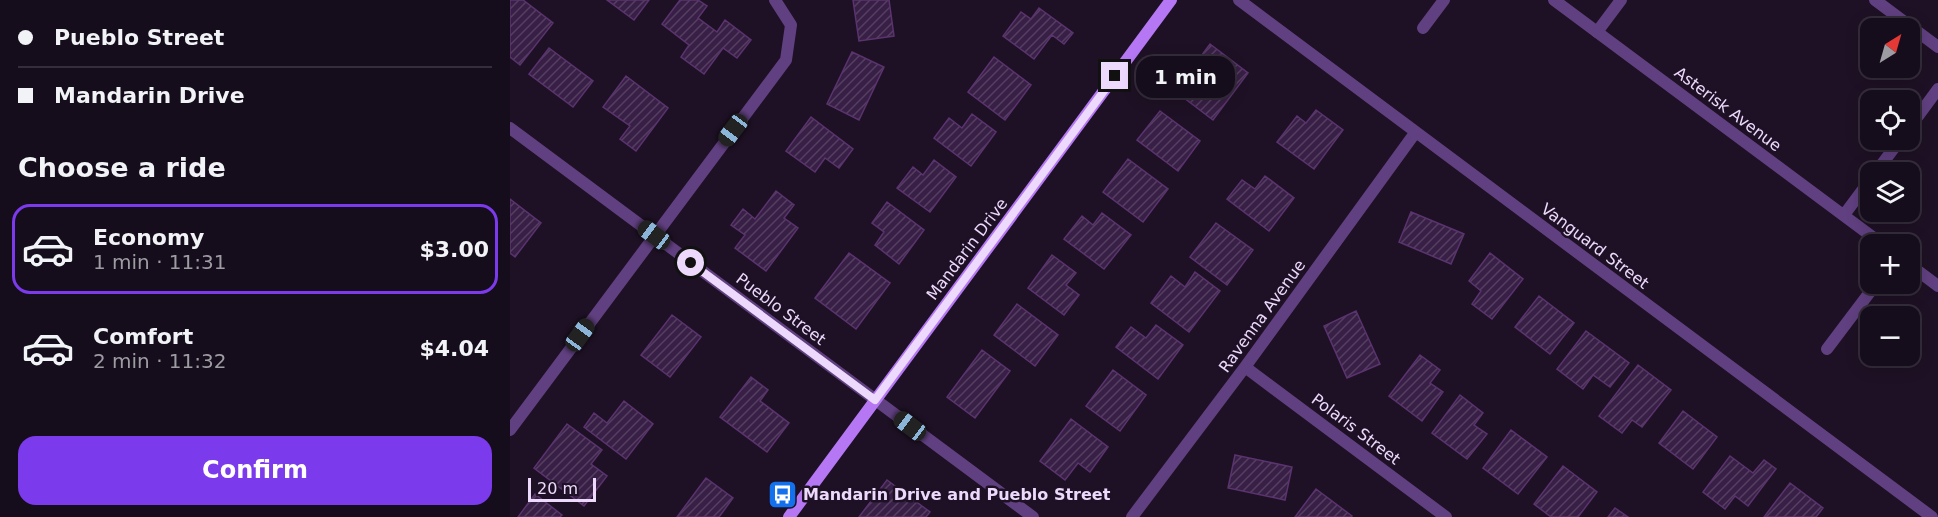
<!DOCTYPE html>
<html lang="en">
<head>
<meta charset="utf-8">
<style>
  body { margin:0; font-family:"DejaVu Sans",sans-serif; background:#1f1625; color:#f1f3f6; height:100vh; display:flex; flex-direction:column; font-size:22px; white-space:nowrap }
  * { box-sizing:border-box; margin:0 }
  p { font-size:20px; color:#9e9ca3 }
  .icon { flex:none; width:33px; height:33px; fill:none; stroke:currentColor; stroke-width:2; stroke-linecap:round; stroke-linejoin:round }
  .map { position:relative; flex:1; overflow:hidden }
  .sheet { display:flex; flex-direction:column; background:#160d1c; width:510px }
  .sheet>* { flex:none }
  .banner { display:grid; align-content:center; height:132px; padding:0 18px; background:#160d1c }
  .needle { width:39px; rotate:37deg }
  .tools { position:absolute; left:1350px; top:18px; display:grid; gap:12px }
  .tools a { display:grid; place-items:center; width:60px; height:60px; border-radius:12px; background:#160d1c; box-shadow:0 3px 15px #0003,0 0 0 2px #352d3b; font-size:30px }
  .scale { position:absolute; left:18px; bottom:15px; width:68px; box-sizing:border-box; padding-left:6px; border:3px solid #edd9fc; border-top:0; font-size:16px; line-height:21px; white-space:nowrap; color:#edd9fc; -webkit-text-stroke:4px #1e1125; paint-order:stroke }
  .end { position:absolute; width:27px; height:27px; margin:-14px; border:8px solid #edd9fc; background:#111; box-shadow:0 0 0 3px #111 }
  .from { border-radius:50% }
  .bubble { position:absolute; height:42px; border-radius:18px; background:#160d1c; box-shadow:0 3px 15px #0003,0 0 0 2px #352d3b; font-size:20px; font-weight:600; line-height:42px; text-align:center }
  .car { position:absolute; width:18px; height:36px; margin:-18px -9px; border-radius:8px; box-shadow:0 0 4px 2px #0007; background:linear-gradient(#222 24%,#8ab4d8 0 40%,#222 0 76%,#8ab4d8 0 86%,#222 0) }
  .banner b { display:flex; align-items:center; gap:21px; height:57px; font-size:22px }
  .banner b+b { border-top:2px solid #352d3b }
  .banner i { width:15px; height:15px; background:#f1f3f6 }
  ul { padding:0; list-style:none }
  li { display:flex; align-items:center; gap:18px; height:90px; margin:0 12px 9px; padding:0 6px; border:3px solid transparent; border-radius:18px }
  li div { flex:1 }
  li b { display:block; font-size:22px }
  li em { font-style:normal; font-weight:600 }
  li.current { border-color:#7c3aed }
  li>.icon { width:54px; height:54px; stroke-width:1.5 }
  h2 { padding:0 18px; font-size:27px; line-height:72px }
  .button { display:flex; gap:12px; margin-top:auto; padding:12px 18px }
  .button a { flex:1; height:69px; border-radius:18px; background:#7c3aed; color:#fff; font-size:24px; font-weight:600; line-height:69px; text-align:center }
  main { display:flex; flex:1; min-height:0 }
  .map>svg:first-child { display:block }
  .building { fill:url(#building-hatch); stroke:#5b336f; stroke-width:1.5 }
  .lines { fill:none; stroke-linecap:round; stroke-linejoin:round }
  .lane { stroke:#614081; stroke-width:12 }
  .street { stroke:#614081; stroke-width:12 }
  .secondary { stroke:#b577f4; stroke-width:12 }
  .route { stroke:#edd9fc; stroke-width:8 }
  .labels { text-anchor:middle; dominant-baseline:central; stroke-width:5; stroke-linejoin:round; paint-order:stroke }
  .street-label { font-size:16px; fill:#edd9fc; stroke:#1e1125 }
  .poi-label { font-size:16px; font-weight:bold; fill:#edd9fc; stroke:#1e1125; text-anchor:start }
</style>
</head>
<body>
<main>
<section class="sheet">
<div class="banner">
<b><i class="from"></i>Pueblo Street</b>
<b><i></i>Mandarin Drive</b>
</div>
<h2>Choose a ride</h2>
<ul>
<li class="current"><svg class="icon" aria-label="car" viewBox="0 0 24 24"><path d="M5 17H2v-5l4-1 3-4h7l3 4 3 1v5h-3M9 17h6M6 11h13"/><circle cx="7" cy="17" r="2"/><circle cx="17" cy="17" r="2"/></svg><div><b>Economy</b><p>1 min · 11:31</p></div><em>$3.00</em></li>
<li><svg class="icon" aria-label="car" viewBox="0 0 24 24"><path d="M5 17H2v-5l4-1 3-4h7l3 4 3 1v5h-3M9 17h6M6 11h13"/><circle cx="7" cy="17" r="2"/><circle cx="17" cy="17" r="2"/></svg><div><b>Comfort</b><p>2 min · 11:32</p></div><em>$4.04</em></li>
</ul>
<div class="button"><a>Confirm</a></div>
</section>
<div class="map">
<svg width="1428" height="517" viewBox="0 0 1428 517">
  <defs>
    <pattern id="building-hatch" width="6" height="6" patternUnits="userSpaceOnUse" patternTransform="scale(1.5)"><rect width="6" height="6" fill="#381f45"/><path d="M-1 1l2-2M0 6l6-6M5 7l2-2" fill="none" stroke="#553f61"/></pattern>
  </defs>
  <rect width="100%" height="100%" fill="#1e1125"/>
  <path class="building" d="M0 0H13L43 23 10 65 0 57Z
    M97 0H139L124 20Z
    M170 0H188L197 6 188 18 207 32 215 20 241 40 227 58 213 48 194 74 171 57 179 45 152 24Z
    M343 0H379L384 36 349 41Z
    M529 8 563 33 554 44 542 35 524 59 493 36 511 12 521 19Z
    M700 44 738 73 703 120 665 91Z
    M39 48 83 81 63 107 19 74Z
    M342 52 374 67 349 120 317 104Z
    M484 57 521 85 495 120 458 92Z
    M116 76 158 108 126 151 110 139 120 126 93 107Z
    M806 110 833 130 804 169 767 142 787 116 796 123Z
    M650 111 690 141 668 171 627 140Z
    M462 114 486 132 461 166 424 138 439 118 452 128Z
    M301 117 343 149 329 168 315 158 305 172 276 151Z
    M618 159 658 189 633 222 593 192Z
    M424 160 446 177 420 212 387 188 403 167 413 175Z
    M755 176 784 198 759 231 717 199 732 180 745 189Z
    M266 191 284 205 274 218 288 228 256 271 225 248 235 235 221 225 233 209 245 219Z
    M0 199 31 223 5 257 0 253Z
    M377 202 414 230 389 264 365 245 374 232 362 223Z
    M901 212 954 234 941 264 889 242Z
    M592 213 621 235 594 269 554 239 572 216 583 225Z
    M706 223 743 250 717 285 680 257Z
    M339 253 380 283 346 329 305 298Z
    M980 253 1013 279 982 319 962 304 971 291 959 281Z
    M542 255 566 273 556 285 569 295 554 315 518 288Z
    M685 272 710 291 679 332 641 303 661 276 675 287Z
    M1029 296 1064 323 1040 354 1005 327Z
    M507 304 548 335 525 366 484 335Z
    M846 311 870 364 837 378 814 326Z
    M162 315 191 337 160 377 131 355Z
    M646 325 673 345 648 379 606 347 621 327 636 338Z
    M1076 331 1119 363 1100 387 1083 375 1073 389 1047 369Z
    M472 350 500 371 465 418 437 397Z
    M910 355 930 370 920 383 933 392 912 421 879 396Z
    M1128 365 1161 390 1132 427 1122 420 1112 433 1089 416Z
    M603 370 636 395 610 431 576 406Z
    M241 377 258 390 250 401 279 423 257 452 210 417Z
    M950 395 973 413 964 425 977 434 957 459 922 433Z
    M114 401 143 424 116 459 74 427 84 413 97 423Z
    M1173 411 1207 437 1183 469 1149 443Z
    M561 419 598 447 580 472 568 463 555 480 530 461Z
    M57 424 92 450 81 464 97 476 74 506 24 468Z
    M1001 430 1037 457 1008 494 973 468Z
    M725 455 782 467 775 500 718 488Z
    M1220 456 1243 473 1254 460 1266 469 1238 506 1225 496 1215 509 1193 492Z
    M1053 466 1087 492 1068 517H1041L1024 504Z
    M196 478 223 498 209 517H167Z
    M377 480 420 512 416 517H349Z
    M1280 483 1313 508 1306 517H1254Z
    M806 489 842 516 841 517H785Z
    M25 494 52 515 50 517H8Z
    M1105 508 1118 517H1098Z"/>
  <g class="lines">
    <path class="lane" d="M913 28 934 0
      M1087 32 1111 0
      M1317 349 1366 284"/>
    <path class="street" d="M729 0 1422 517
      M1044 0 1372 244
      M1365 0 1428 47
      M1400 127 1428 89
      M0 128 523 517
      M1366 172 1390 140
      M1334 215 1360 180
      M1400 265 1428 286
      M735 367 936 517
      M0 430 276 60 281 25 265 0
      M622 517 735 367 905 133"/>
    <path class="secondary" d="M279 517 661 0"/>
  </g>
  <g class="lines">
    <path class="route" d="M181 263 365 400 605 76"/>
  </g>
  <defs>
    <symbol id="bus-square" viewBox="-11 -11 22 22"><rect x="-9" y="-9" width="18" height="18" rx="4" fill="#1471ed" stroke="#1e1125"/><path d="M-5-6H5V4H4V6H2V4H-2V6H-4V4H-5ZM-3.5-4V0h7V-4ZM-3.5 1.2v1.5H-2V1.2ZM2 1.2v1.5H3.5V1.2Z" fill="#fff"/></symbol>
  </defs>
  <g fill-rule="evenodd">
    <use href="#bus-square" x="256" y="478" width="33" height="33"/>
  </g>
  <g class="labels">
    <g class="street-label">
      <text transform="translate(1218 109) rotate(37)">Asterisk Avenue</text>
      <text transform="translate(1085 246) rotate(37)">Vanguard Street</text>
      <text transform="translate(457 249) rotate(-53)">Mandarin Drive</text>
      <text transform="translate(271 309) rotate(37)">Pueblo Street</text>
      <text transform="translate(752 316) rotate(-54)">Ravenna Avenue</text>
      <text transform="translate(846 429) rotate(37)">Polaris Street</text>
    </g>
    <g class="poi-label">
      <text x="293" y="494">Mandarin Drive and Pueblo Street</text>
    </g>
  </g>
</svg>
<div class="tools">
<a><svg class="needle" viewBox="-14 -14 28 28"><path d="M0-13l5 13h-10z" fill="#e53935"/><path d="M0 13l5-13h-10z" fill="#9e9ca3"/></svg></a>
<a><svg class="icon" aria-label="locate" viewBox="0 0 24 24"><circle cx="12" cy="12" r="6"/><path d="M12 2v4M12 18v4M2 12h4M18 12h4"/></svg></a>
<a><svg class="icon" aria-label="layers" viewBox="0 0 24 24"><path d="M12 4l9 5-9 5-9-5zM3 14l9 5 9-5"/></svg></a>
<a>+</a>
<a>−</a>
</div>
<div class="scale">20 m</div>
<i class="end from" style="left:181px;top:263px"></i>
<i class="end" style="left:605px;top:76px"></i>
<div class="bubble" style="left:626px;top:56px;width:99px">1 min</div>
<i class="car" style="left:223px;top:130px;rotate:217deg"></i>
<i class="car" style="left:144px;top:235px;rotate:307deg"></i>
<i class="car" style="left:70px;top:335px;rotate:36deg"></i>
<i class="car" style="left:400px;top:426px;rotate:307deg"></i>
</div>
</main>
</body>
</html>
